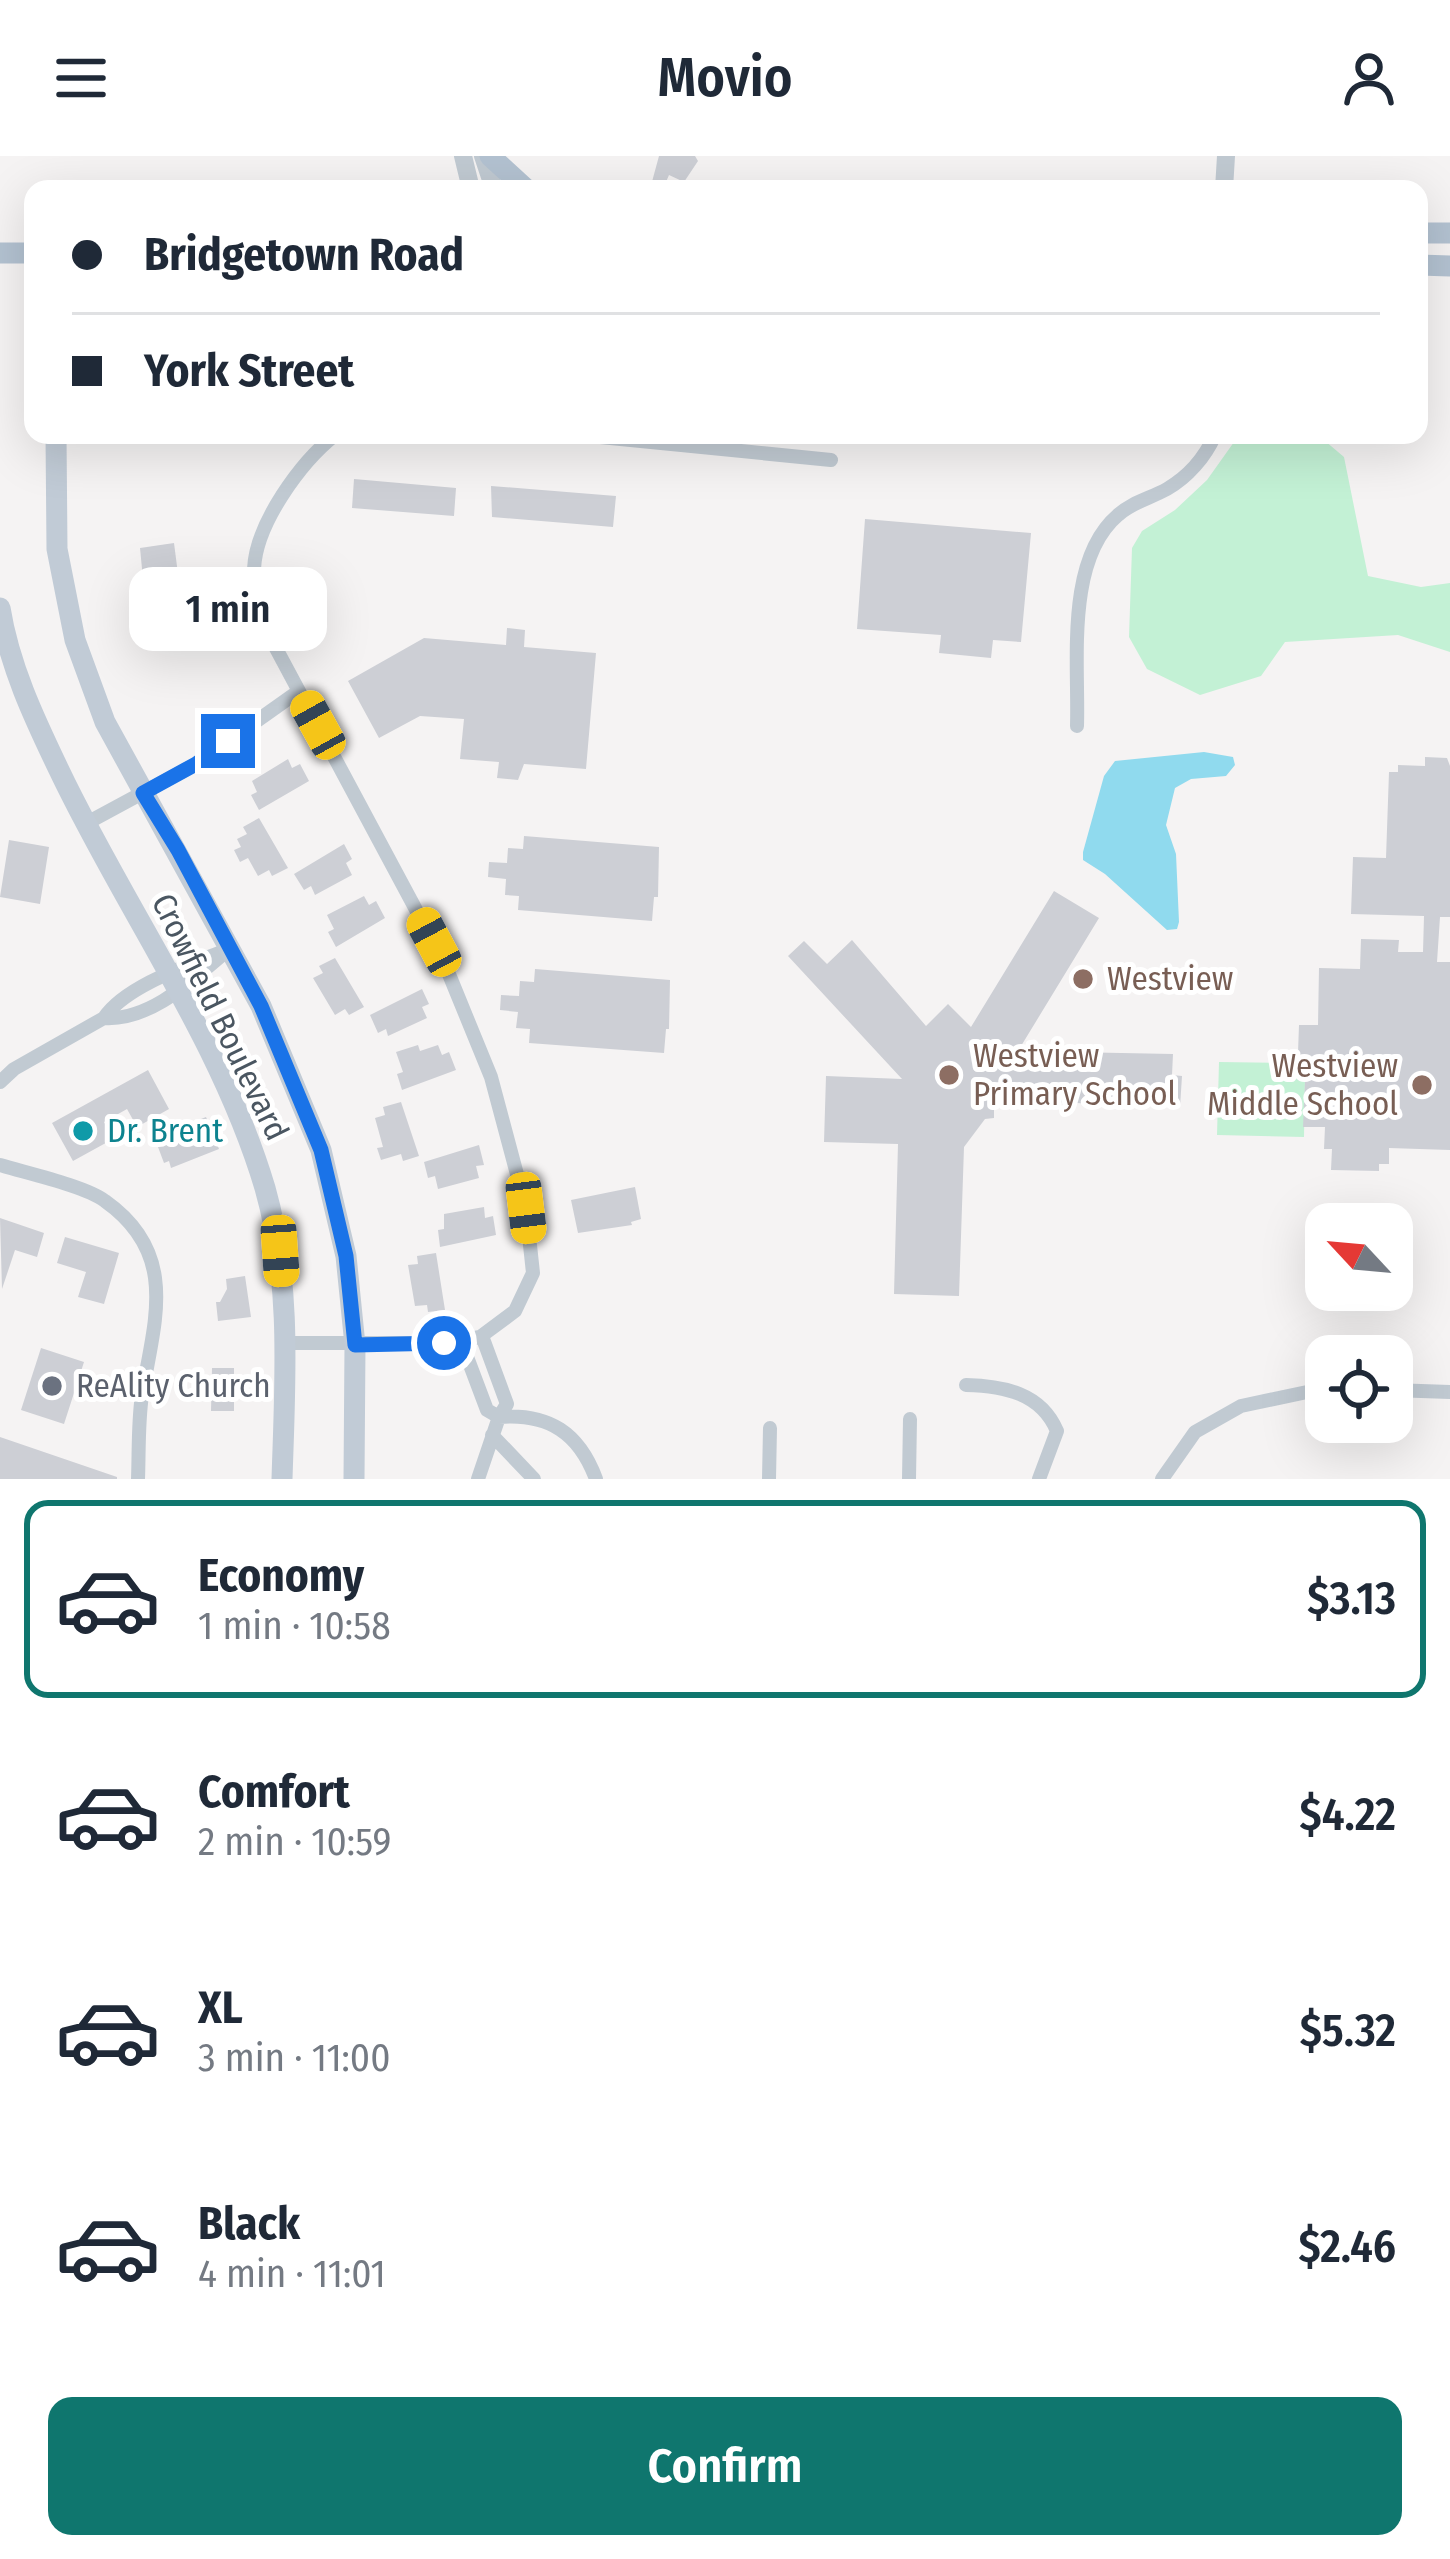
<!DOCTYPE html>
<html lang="en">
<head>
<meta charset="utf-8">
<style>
  body { margin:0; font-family:"Fira Sans Condensed",sans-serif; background:#f6f6f7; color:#1f2937; height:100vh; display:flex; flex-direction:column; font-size:45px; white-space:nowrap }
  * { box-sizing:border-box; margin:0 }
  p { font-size:39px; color:#747a83 }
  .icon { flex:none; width:66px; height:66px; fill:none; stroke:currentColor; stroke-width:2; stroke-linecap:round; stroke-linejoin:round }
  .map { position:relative; height:1323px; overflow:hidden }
  .panel { display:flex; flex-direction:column; background:#fff; flex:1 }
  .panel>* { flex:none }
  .banner { position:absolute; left:24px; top:24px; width:1404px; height:264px; border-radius:24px; box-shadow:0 12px 48px #0002; display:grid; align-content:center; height:264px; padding:0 48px; background:#fff }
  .needle { width:78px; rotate:296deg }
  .fabs { position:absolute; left:1305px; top:1047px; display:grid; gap:24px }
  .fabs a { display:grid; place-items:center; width:108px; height:108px; border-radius:24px; background:#fff; box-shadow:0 12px 48px #0002; font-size:60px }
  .end { position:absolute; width:54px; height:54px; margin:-27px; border:15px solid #1a73e8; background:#fff; box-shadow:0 0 0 6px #fff }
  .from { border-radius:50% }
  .bubble { position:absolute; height:84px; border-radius:24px; background:#fff; box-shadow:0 12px 48px #0002; font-size:39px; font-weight:600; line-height:84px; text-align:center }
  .car { position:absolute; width:36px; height:72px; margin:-36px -18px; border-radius:15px; box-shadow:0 0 9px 3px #0007; background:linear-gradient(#f5c518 24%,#345 0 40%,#f5c518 0 76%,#345 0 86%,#f5c518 0) }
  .banner b { display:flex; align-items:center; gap:42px; height:114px; font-size:45px }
  .banner b+b { border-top:3px solid #e0e1e3 }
  .banner i { width:30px; height:30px; background:#1f2937 }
  ul { padding:21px 0 0; list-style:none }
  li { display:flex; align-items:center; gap:36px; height:198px; margin:0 24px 18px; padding:0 24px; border:6px solid transparent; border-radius:24px }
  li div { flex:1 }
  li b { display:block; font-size:45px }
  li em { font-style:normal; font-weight:600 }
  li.active { border-color:#0f766e }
  li>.icon { width:108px; height:108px; stroke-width:1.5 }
  .cta { display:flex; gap:24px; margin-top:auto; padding:24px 48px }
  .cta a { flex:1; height:138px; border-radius:24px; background:#0f766e; color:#fff; font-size:48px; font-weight:600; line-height:138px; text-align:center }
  header { display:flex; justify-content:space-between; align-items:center; height:156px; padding:0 48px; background:#fff; font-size:54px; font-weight:600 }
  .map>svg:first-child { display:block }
  .green { fill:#c3f1d5 }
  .water { fill:#90daee }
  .building { fill:#cdcfd5 }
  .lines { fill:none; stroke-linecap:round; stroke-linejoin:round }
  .minor { stroke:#c1cad2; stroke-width:14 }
  .tertiary { stroke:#c1cad2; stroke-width:18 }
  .secondary { stroke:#c1cbd6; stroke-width:21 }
  .primary { stroke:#b3c2d1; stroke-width:21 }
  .route { stroke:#1a73e8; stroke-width:15 }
  .education-dot { fill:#8d6e63; stroke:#fff; stroke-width:4.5 }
  .culture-dot { fill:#0f9aa8; stroke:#fff; stroke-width:4.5 }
  .worship-dot { fill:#6b7280; stroke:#fff; stroke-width:4.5 }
  .labels { text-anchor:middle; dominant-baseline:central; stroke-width:10; stroke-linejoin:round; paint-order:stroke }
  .education-label { font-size:33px; fill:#785e54; stroke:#fff; text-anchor:start }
  .street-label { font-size:33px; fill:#4a5661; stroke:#fff }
  .culture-label { font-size:33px; fill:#0d838f; stroke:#fff; text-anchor:start }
  .worship-label { font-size:33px; fill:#5b616d; stroke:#fff; text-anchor:start }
</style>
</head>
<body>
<header><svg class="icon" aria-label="menu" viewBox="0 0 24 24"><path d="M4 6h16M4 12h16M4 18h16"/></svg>Movio<svg class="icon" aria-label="person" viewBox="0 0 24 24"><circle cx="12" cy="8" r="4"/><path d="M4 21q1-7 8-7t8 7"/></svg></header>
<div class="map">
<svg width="1450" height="1323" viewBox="0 0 1450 1323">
  <rect width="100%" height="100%" fill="#f5f3f3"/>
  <path class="green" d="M1239 279H1318L1344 301 1368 420 1421 431 1450 427V496L1398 479 1285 486 1261 520 1200 539 1147 513 1129 481 1132 392 1142 375 1175 354 1207 324Z
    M1219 906 1298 907 1305 923 1304 981 1217 979Z"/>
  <path class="water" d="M1204 596 1233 601 1235 609 1226 620 1191 623 1175 632 1166 669 1176 698 1179 766 1177 773 1167 774 1105 718 1083 704V696L1104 620 1115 605Z"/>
  <path class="building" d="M659 0H695L698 5 684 26 669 19 663 33H650Z
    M354 323 456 332 454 360 352 352Z
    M491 330 616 340 613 371 492 361Z
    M865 363 1031 377 1021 486 993 484 991 502 939 497 941 479 857 473Z
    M174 387 178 418 143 423 140 392Z
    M507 472 525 474 524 491 596 497 586 613 524 608 518 624 497 622 499 606 460 603 464 563 420 560 379 582 348 525 424 482 506 489Z
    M1425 601 1447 602 1450 610V761H1440L1437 806H1450V994L1389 992V1008H1379V1015L1331 1014 1332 993H1324L1325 971H1303L1305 925 1297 924 1299 869H1318L1319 812 1360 813 1361 783 1399 784 1398 796H1423L1424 760 1351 758 1353 701 1386 702 1389 616H1398V609L1425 610Z
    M288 603 292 612 300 608 309 625 259 654 251 639 257 636 252 625Z
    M259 662 288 712 272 720 269 714 258 720 248 702 240 706 234 694 241 691 237 683 247 678 243 671Z
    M524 680 659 691 658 741H654L652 765 518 754 519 740 505 739 506 723 488 721 489 706 507 707 508 692 523 693Z
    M9 684 49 691 40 748 0 741Z
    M344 688 352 703 346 707 352 719 315 739 311 730 304 734 294 718Z
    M1054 735 1099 762 1018 895 1173 898 1172 919 1182 920 1180 951 994 944V962L985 963 964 991 959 1140 894 1138 898 988 824 986 826 920 902 923 788 800 804 785 827 808 852 784 926 870 948 848 971 871Z
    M364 740 369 749 376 745 385 762 336 791 328 776 334 773 327 759Z
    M335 802 364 851 349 859 345 853 335 859 313 822 323 817 319 810Z
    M535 813 670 824 669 873H666L664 897 529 887 530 873 516 872 518 856 500 854 501 839 519 840 520 825 534 826Z
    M422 833 429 848 422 851 427 862 388 880 386 873 378 877 370 859Z
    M418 889 420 895 438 889 442 899 449 896 456 914 402 934 397 918 403 916 396 896Z
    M148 914 169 953 137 971 127 953 104 966 113 983 73 1005 52 967Z
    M401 946 419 1000 403 1005 401 998 381 1004 377 992 383 991 375 962 385 959 383 951Z
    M206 961 219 993 171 1012 169 1005 164 1007 158 991 163 989 159 980Z
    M479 989 484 1009 476 1010 479 1022 438 1033 435 1020 428 1022 424 1006Z
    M635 1031 641 1063 631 1066 632 1069 578 1077 571 1044Z
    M484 1051 485 1062 493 1060 496 1079 440 1091 438 1074 444 1073V1058Z
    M0 1062 44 1077 37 1101 15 1094 2 1133Z
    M65 1081 119 1097 104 1148 78 1141 86 1116 57 1107Z
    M436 1097 445 1154 428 1156 427 1149 415 1150 408 1109 418 1108 417 1100Z
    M245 1120 251 1161 218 1165 216 1146H220L227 1133 226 1123Z
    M41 1192 84 1206 64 1268 21 1254Z
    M212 1212H234V1255H211Z
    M0 1281 117 1321V1323H0Z"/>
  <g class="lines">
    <path class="minor" d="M580 279 831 304
      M1077 570C1079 507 1065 404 1118 359 1132 346 1151 342 1167 333 1188 321 1205 301 1215 279
      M85 668 196 608 299 535
      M229 793C194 822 152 865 104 862 126 829 192 808 229 793Z
      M0 926 14 913 104 862
      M0 1009C26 1017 85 1030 105 1045 180 1098 154 1166 142 1239 138 1266 139 1296 138 1323
      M461 1185 487 1254 499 1261 507 1248 482 1180
      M286 1187H444L480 1181 515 1155 533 1117 526 1052 491 921 444 806 263 468C257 449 252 432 254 413 256 367 301 306 335 279
      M966 1229C1004 1230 1041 1237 1057 1275L1039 1323
      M1392 1234 1450 1236
      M492 1279 534 1323
      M478 1323 499 1261C549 1257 579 1277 596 1323
      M769 1323 770 1272
      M909 1323 910 1263
      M1162 1323 1195 1276 1241 1250 1326 1232"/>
    <path class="tertiary" d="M463 0 471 33
      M483 0 494 33
      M1224 33 1226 0"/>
    <path class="secondary" d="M56 279 57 393 75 484 105 566 261 850 321 994 346 1100 355 1189 354 1323
      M0 452C9 509 34 562 59 614 125 753 221 884 265 1032 292 1127 285 1226 282 1323"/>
    <path class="primary" d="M490 0 526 33
      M1419 77H1450
      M0 97H33
      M1419 109 1450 110"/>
  </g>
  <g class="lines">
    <path class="route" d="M228 585 196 608 143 637 178 694 261 850 321 994 346 1100 355 1189 444 1187"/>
  </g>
  <g class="education-dot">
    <circle cx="1083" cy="823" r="12"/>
    <circle cx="949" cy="919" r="12"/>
    <circle cx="1422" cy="929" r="12"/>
  </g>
  <circle class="culture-dot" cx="83" cy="975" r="12"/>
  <circle class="worship-dot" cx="52" cy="1230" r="12"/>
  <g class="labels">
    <g class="education-label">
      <text x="1107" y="823">Westview</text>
      <text x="973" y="900">Westview<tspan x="973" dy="38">Primary School</tspan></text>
      <text x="1398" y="910" text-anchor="end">Westview<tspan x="1398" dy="38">Middle School</tspan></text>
    </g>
    <g class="street-label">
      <text transform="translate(220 861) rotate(64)">Crowfield Boulevard</text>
    </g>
    <g class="culture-label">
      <text x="107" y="975">Dr. Brent</text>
    </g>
    <g class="worship-label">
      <text x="76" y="1230">ReAlity Church</text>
    </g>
  </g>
</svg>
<div class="fabs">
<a><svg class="needle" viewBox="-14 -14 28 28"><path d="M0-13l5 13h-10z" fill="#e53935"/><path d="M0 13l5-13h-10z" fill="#747a83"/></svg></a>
<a><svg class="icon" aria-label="locate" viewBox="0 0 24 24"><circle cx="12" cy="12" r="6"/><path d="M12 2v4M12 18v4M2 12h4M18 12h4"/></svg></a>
</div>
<i class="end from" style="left:444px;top:1187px"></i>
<i class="end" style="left:228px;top:585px"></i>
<div class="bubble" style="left:129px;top:411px;width:198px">1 min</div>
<i class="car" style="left:318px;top:569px;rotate:331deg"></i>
<i class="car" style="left:434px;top:786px;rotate:332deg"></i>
<i class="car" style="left:526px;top:1052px;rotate:173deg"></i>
<i class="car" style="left:280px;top:1095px;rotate:176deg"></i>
<div class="banner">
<b><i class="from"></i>Bridgetown Road</b>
<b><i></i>York Street</b>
</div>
</div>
<section class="panel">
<ul>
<li class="active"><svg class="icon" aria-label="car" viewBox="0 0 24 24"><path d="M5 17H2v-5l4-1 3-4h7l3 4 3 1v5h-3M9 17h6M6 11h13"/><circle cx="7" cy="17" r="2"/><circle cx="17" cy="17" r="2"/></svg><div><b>Economy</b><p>1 min · 10:58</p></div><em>$3.13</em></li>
<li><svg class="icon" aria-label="car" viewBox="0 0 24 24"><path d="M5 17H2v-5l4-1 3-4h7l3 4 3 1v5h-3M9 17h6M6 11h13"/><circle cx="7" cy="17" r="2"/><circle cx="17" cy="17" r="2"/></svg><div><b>Comfort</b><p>2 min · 10:59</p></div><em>$4.22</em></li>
<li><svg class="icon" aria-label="car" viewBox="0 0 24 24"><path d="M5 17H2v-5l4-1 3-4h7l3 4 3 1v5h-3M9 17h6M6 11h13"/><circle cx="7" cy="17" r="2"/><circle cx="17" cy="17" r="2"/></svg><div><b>XL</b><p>3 min · 11:00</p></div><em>$5.32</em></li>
<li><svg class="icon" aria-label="car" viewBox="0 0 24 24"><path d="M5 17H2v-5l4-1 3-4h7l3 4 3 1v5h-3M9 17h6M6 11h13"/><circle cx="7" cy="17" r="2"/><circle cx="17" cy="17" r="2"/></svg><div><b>Black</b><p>4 min · 11:01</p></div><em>$2.46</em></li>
</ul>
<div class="cta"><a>Confirm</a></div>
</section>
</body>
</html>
